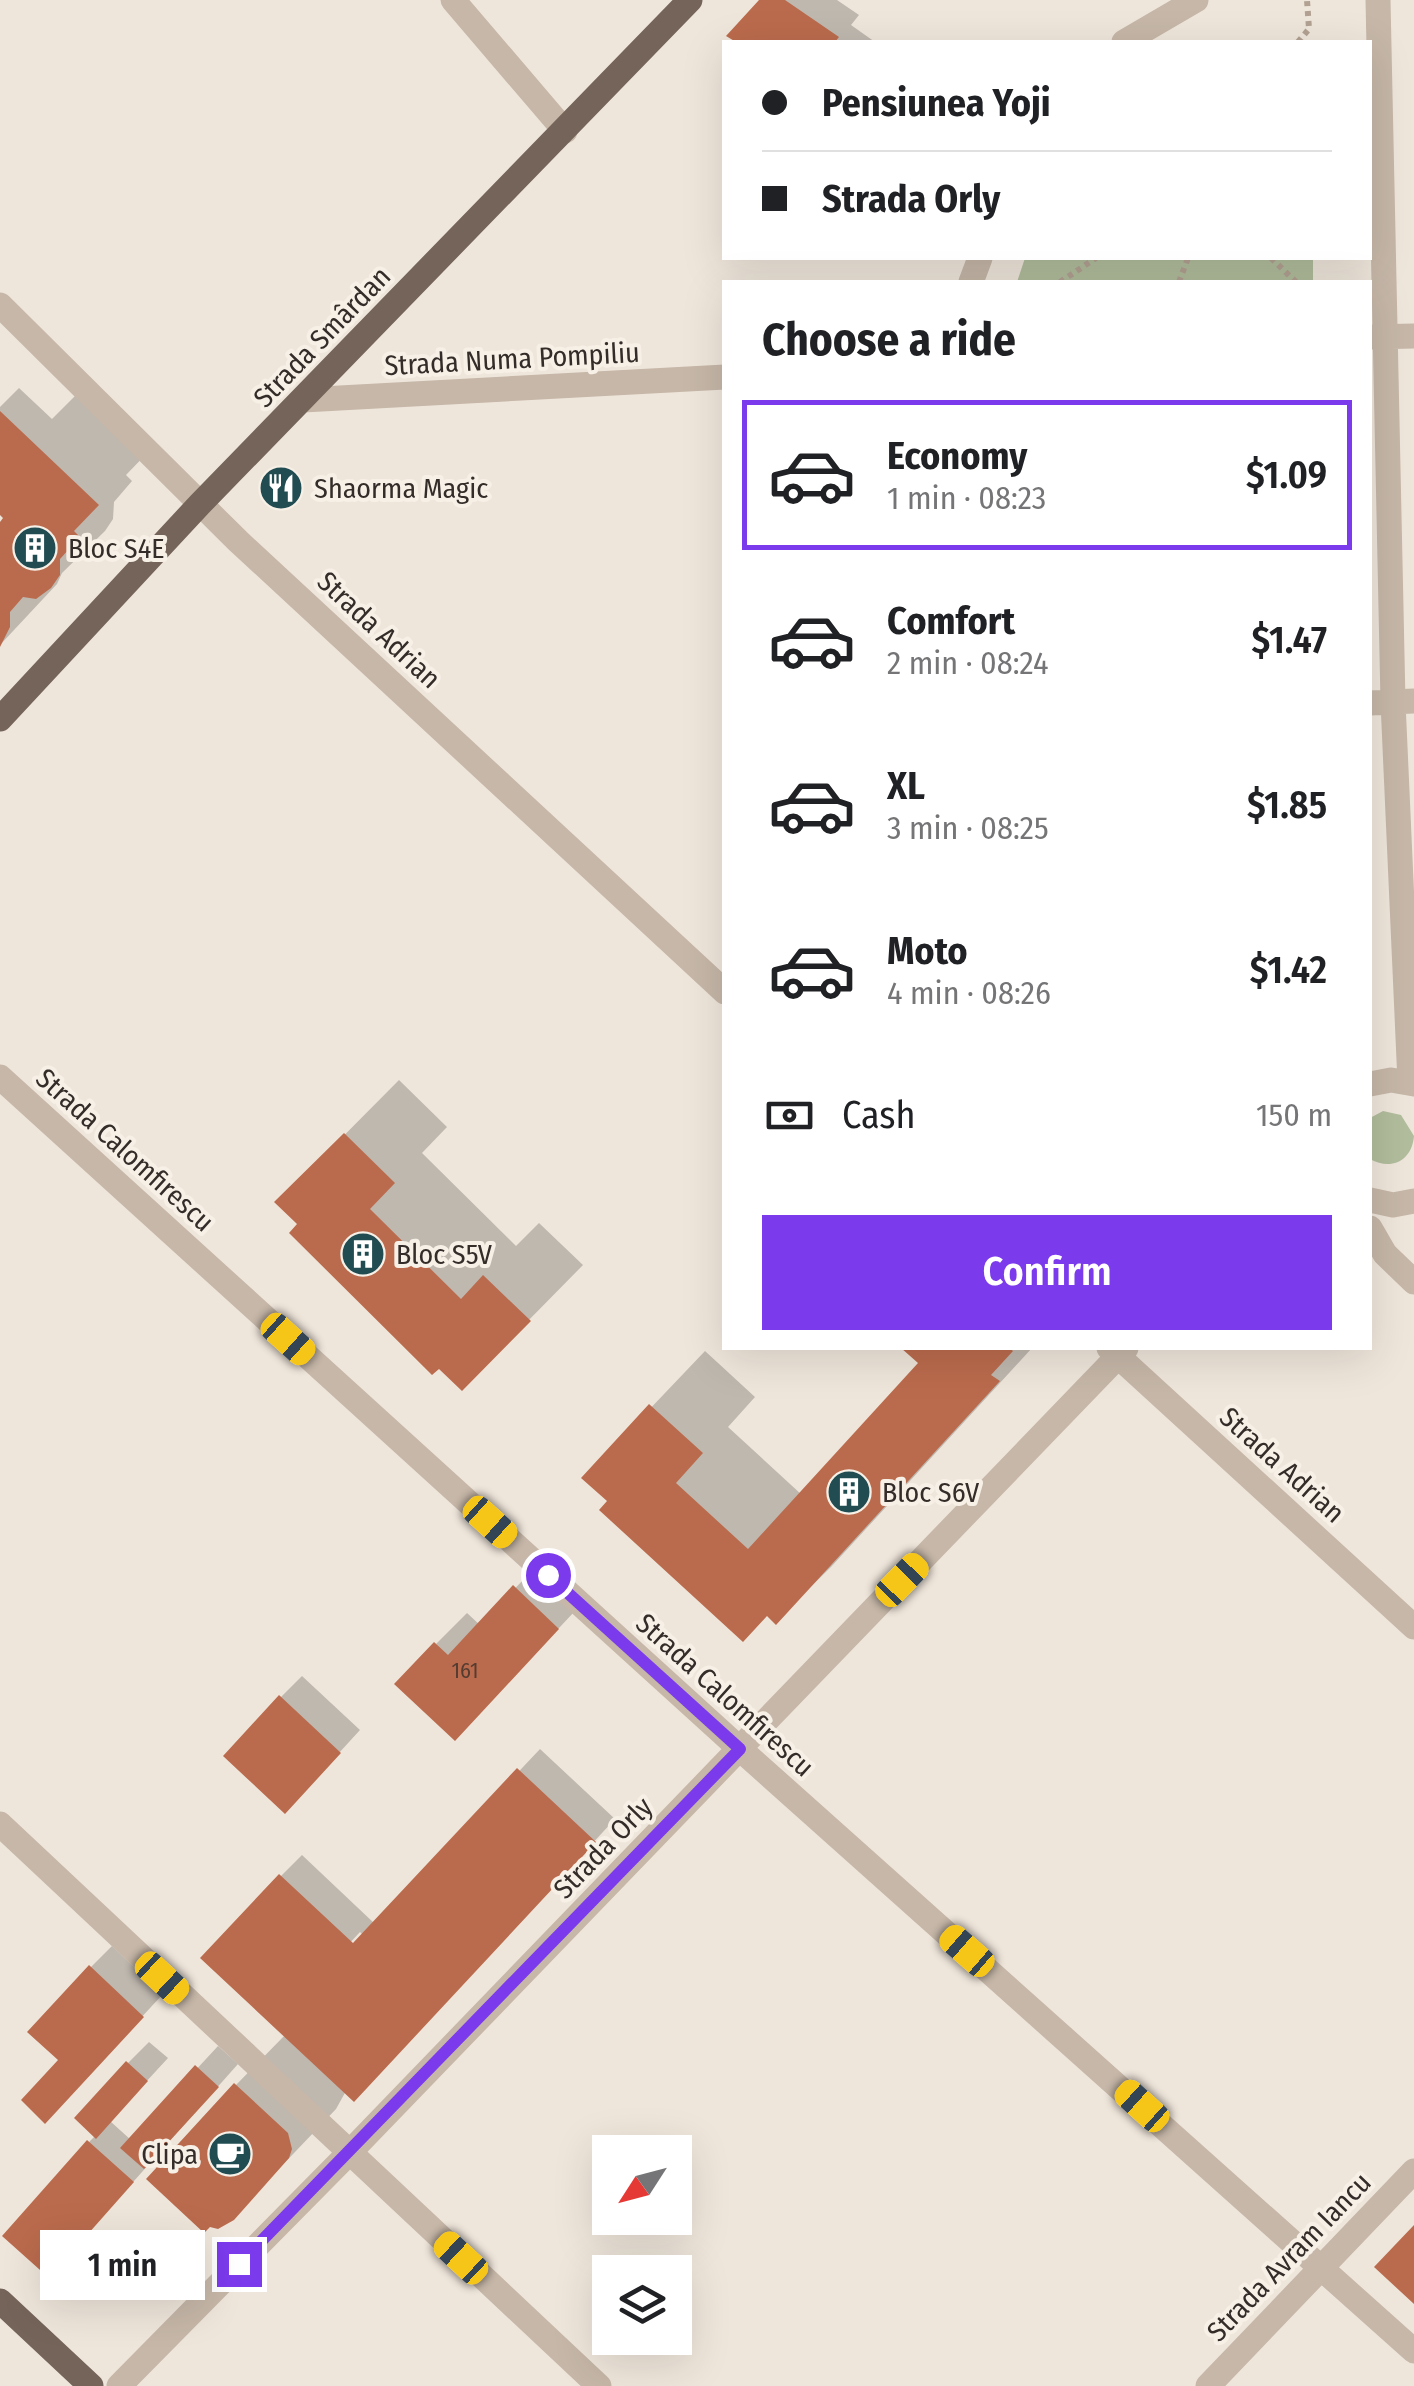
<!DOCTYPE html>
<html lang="en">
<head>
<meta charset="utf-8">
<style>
  body { margin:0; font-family:"Fira Sans Condensed",sans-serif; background:#f2f2f2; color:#202124; height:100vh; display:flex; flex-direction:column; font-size:38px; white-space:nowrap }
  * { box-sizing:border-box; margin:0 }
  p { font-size:32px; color:#757577 }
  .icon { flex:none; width:55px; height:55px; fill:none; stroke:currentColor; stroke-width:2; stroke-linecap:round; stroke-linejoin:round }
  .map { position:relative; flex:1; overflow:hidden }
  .sheet { position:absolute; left:722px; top:280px; width:650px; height:1070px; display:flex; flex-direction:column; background:#fff; border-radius:0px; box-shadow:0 10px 40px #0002 }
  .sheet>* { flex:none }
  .guide { position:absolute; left:722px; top:40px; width:650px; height:220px; border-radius:0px; box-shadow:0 10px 40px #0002; display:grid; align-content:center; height:220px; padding:0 40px; background:#fff }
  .needle { width:65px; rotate:234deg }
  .controls { position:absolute; left:592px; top:2135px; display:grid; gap:20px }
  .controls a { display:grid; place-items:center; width:100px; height:100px; border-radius:0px; background:#fff; box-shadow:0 10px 40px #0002; font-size:50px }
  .end { position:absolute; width:45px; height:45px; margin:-22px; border:12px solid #7c3aed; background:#fff; box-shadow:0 0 0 5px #fff }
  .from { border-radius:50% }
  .bubble { position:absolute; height:70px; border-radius:0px; background:#fff; box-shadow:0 10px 40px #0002; font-size:32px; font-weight:600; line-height:70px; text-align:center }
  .car { position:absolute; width:30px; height:60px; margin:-30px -15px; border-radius:12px; box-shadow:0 0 8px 2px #0007; background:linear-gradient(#f5c518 24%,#345 0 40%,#f5c518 0 76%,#345 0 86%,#f5c518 0) }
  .guide b { display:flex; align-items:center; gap:35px; height:95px; font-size:38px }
  .guide b+b { border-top:2px solid #e0e0e0 }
  .guide i { width:25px; height:25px; background:#202124 }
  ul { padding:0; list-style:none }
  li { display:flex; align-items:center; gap:30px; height:150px; margin:0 20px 15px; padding:0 20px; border:5px solid transparent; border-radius:0px }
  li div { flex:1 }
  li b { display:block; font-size:38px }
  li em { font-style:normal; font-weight:600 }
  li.current { border-color:#7c3aed }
  li>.icon { width:90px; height:90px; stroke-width:1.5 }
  h2 { padding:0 40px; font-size:45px; line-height:120px }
  .pay { display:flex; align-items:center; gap:25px; height:110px; padding:0 40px; font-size:38px }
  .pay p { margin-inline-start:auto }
  .primary-button { display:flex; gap:20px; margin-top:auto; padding:20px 40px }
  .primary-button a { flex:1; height:115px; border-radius:0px; background:#7c3aed; color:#fff; font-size:40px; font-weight:600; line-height:115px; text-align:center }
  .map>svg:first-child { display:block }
  .green { fill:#b1bd9c }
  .shadow { fill:#0003; fill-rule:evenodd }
  .building { fill:#bb6b4d }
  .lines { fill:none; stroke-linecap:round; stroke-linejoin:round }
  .path { stroke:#b2a192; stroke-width:6; stroke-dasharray:5 5; stroke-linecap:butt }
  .minor { stroke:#c6b7a8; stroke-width:25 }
  .major { stroke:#74645a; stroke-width:25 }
  .route { stroke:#7c3aed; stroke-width:12 }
  .labels { text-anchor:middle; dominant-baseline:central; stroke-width:8; stroke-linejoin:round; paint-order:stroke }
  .number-label { font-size:22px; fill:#553c31 }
  .street-label { font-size:28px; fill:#332c28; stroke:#f7f0e7 }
  .poi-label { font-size:28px; fill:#332c28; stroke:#f7f0e7; text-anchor:start }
</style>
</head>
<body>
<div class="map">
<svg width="1414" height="2386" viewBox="0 0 1414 2386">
  <rect width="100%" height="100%" fill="#efe6db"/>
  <path class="green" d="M1025 258H1313V282H1017Z
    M1383 1111 1401 1115 1414 1136C1412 1161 1391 1171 1370 1159V1118Z"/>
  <path class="shadow" d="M762 0H837L859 15 851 25 875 42H740L730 36Z
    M85 386 151 449 126 475 132 481 114 502 113 519 105 531 62 573 57 584 0 645V525L7 518 0 511V407L19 388 52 419Z
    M399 1080 447 1127 422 1153 516 1246 539 1223 583 1265 462 1388 278 1202Z
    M905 1348H1032L831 1567 776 1621 610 1501 584 1478 705 1351 755 1397 728 1427 802 1495 922 1363Z
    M546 1556 589 1596 486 1706 436 1644 467 1613 480 1625Z
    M302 1676 360 1730 306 1789 281 1697Z
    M540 1749 615 1819 385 2067 346 2091 336 2109 232 2218 236 2085 286 2034 281 1876 302 1855 375 1924ZM360 1932 364 1936 354 1946H347Z
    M112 1946 163 1994 66 2099 61 2060 91 1967Z
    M149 2042 168 2058 110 2121 131 2140 218 2046 238 2064 70 2253 89 2142 96 2135 128 2063Z"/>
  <path class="building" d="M759 0H785L839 37 835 42H736L726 36Z
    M0 411 99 505 74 531 80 537 60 559V575L51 588 36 599 23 597 10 612V627L0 647V522L3 518 0 515Z
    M344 1133 395 1183 370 1209 461 1299 483 1275 531 1321 462 1391 439 1369 432 1375 289 1233 297 1224 274 1202Z
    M901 1348H1009L1013 1351 991 1375 1000 1381 776 1625 767 1616 743 1642 599 1510 607 1501 581 1478 649 1404 703 1453 676 1483 748 1549 918 1363Z
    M513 1585 559 1629 455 1741 394 1684 434 1642 448 1655Z
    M279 1695 341 1753 285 1814 223 1756Z
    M517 1768 596 1842 354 2102 200 1958 279 1874 353 1943Z
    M89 1965 144 2017 45 2124 21 2100 58 2060 27 2032Z
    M126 2061 148 2081 96 2139 74 2118Z
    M195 2065 219 2087 144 2169 120 2148Z
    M234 2083 288 2133 292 2149 289 2158 234 2220 218 2229 210 2227 204 2233 146 2179Z
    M87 2140 134 2182 49 2278 2 2236Z
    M1414 2225V2304L1374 2267Z"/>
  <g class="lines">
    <path class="path" d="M1298 42 1309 29 1307 0
      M1271 258 1296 282
      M1060 282 1096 258
      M1179 282 1188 258"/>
    <path class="minor" d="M453 0 565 131
      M1378 0 1393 702 1410 1082
      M1124 42 1196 0
      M971 282 980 258
      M0 305 238 541 725 992
      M1370 337 1414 336
      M303 400 725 377
      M1370 703 1414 701
      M0 1077 740 1749 1414 2351
      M1370 1084 1391 1080 1414 1084
      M1370 1200 1393 1205 1414 1201
      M1370 1228 1385 1254 1414 1282
      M1109 1348 1414 1627
      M0 1824 599 2386
      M119 2386 349 2153 1126 1348
      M1208 2386 1414 2171"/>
    <path class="major" d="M0 719 200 504 690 0
      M0 2301 91 2386"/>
  </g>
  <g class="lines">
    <path class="route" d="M239 2264 740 1749 548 1575"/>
  </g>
  <defs>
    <symbol id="restaurant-disc" viewBox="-11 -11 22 22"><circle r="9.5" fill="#214c51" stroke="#f7f0e7"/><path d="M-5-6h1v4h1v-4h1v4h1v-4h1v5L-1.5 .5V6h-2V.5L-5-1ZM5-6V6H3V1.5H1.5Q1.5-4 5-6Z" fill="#fff"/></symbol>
    <symbol id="building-disc" viewBox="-11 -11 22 22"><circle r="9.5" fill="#214c51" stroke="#f7f0e7"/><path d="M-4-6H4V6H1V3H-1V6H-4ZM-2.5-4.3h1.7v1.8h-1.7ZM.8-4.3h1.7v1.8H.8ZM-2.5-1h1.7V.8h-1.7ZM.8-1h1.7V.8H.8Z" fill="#fff"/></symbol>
    <symbol id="cafe-disc" viewBox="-11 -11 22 22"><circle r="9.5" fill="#214c51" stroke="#f7f0e7"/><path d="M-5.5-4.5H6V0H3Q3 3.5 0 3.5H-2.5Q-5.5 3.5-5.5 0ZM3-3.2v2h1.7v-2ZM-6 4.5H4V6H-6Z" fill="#fff"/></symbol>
  </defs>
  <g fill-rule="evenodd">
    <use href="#restaurant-disc" x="256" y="463" width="50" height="50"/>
    <use href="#building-disc" x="10" y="523" width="50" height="50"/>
    <use href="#building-disc" x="338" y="1229" width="50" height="50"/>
    <use href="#building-disc" x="824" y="1467" width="50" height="50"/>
    <use href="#cafe-disc" x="205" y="2129" width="50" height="50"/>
  </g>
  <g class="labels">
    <g class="number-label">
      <text x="465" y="1670">161</text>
    </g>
    <g class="street-label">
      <text transform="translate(322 337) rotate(-46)">Strada Smârdan</text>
      <text transform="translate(512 359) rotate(-3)">Strada Numa Pompiliu</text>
      <text transform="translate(379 630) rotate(43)">Strada Adrian</text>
      <text transform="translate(125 1150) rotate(42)">Strada Calomfirescu</text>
      <text transform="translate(1282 1465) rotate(42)">Strada Adrian</text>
      <text transform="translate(725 1695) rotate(42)">Strada Calomfirescu</text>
      <text transform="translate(603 1848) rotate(-46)">Strada Orly</text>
      <text transform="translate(1289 2257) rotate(-46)">Strada Avram Iancu</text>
    </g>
    <g class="poi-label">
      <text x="314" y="488">Shaorma Magic</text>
      <text x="68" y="548">Bloc S4E</text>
      <text x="396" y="1254">Bloc S5V</text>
      <text x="882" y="1492">Bloc S6V</text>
      <text x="198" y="2154" text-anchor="end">Clipa</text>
    </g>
  </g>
</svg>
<div class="controls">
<a><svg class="needle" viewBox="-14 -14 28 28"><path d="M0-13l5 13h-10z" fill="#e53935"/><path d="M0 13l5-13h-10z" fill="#757577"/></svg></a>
<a><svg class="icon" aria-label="layers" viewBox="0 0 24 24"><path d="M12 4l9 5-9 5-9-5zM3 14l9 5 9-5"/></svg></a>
</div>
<i class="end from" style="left:548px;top:1575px"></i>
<i class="end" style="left:239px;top:2264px"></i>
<div class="bubble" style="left:40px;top:2230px;width:165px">1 min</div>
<i class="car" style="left:288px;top:1339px;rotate:132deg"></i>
<i class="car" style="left:490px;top:1522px;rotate:132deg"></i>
<i class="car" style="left:902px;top:1580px;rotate:44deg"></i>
<i class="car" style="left:967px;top:1951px;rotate:311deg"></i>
<i class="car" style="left:162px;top:1978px;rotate:133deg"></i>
<i class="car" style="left:1142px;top:2106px;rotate:312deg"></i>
<i class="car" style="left:461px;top:2258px;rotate:313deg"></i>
<div class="guide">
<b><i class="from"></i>Pensiunea Yoji</b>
<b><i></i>Strada Orly</b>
</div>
<section class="sheet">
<h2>Choose a ride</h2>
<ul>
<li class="current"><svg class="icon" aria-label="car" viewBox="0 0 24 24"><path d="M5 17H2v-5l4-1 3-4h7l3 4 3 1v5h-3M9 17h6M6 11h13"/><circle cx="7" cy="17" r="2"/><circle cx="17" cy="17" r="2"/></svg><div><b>Economy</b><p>1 min · 08:23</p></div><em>$1.09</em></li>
<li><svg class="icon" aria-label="car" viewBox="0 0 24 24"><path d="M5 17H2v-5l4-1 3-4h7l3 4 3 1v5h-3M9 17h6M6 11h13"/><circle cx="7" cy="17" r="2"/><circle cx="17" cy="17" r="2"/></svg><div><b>Comfort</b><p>2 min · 08:24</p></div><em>$1.47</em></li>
<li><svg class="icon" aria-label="car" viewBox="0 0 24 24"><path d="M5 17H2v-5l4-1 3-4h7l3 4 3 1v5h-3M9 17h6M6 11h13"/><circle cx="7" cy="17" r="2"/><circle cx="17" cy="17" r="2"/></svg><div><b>XL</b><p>3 min · 08:25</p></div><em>$1.85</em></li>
<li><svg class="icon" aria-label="car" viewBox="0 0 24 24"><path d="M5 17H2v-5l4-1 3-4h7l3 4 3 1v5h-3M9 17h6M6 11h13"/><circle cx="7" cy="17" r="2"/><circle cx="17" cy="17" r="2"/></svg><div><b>Moto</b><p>4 min · 08:26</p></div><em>$1.42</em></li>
</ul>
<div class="pay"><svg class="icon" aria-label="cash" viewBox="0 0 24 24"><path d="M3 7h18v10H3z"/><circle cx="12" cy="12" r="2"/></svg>Cash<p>150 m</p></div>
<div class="primary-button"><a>Confirm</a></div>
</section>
</div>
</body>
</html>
